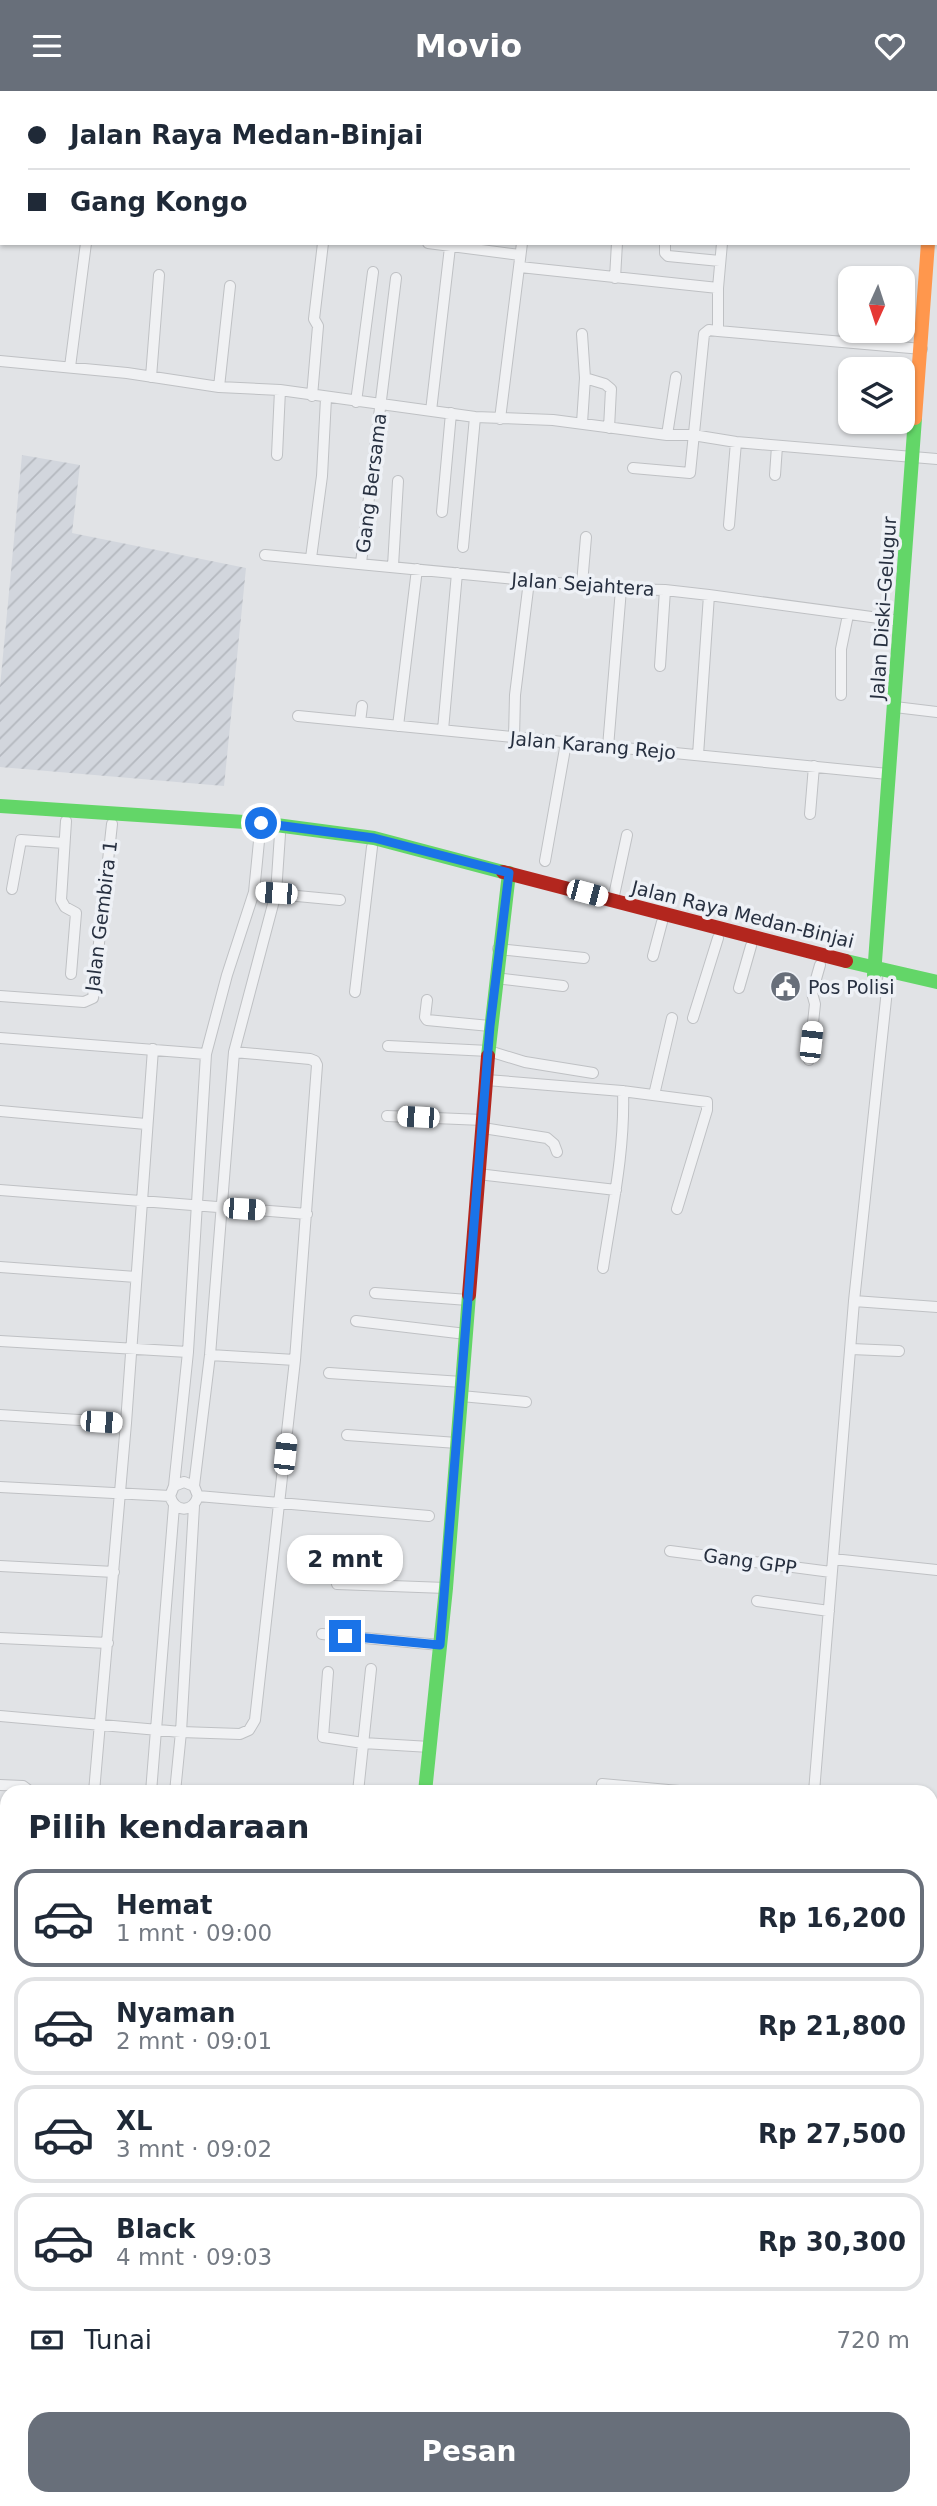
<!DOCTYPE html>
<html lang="id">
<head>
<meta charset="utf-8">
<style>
  body { margin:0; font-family:"DejaVu Sans",sans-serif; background:#f6f6f7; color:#1f2937; height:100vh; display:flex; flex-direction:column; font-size:26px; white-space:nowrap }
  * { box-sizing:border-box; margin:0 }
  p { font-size:23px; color:#747a83 }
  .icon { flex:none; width:38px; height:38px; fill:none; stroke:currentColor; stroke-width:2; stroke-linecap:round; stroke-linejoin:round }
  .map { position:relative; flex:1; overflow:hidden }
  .panel { position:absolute; left:0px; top:1694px; width:938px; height:721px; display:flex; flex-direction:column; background:#fff; border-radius:21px 21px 0 0; box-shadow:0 2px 5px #0004 }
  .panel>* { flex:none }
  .hud { position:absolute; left:0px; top:0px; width:938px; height:154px; box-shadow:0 2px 5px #0004; display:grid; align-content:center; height:154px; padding:0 28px; background:#fff }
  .needle { width:46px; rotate:183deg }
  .fabs { position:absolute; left:838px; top:175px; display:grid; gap:14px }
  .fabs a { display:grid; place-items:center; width:77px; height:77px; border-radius:14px; background:#fff; box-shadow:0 2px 5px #0004; font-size:35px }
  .end { position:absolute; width:32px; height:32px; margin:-16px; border:9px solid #1a73e8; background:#fff; box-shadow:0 0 0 4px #fff }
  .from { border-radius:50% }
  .bubble { position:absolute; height:49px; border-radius:21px; background:#fff; box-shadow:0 2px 5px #0004; font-size:23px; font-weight:700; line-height:49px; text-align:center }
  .car { position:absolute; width:21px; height:42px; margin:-21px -10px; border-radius:9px; box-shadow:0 0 5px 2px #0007; background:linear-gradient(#fff 24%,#345 0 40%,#fff 0 76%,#345 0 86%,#fff 0) }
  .hud b { display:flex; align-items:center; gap:24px; height:66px; font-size:26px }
  .hud b+b { border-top:2px solid #e0e1e3 }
  .hud i { width:18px; height:18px; background:#1f2937 }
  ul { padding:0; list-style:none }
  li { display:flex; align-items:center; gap:21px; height:98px; margin:0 14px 10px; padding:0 14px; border:4px solid #e0e1e3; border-radius:21px }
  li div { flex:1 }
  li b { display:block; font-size:26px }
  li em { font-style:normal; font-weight:700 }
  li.selected { border-color:#686f7a }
  li>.icon { width:63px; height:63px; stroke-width:1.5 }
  h2 { padding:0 28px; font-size:32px; line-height:84px }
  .pay { display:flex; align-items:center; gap:18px; height:77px; padding:0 28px; font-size:26px }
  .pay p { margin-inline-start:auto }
  .cta { display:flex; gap:14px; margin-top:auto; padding:14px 28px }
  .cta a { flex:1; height:80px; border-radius:21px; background:#686f7a; color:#fff; font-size:28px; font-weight:700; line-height:80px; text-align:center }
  header { display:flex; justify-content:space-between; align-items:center; height:91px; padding:0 28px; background:#686f7a; color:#fff; font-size:32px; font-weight:700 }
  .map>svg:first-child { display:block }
  .industrial { fill:url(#industrial-furrows) }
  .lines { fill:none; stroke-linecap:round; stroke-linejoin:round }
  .street-casing { stroke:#bfc1c4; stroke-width:12 }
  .street { stroke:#f0f1f3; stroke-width:10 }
  .fast { stroke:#63d668; stroke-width:14 }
  .slow { stroke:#ff974d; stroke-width:14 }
  .jam { stroke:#b3261e; stroke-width:14 }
  .rail { stroke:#c9cbce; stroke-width:3.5; stroke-dasharray:3.5 7; stroke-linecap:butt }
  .route { stroke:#1a73e8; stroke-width:9 }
  .labels { text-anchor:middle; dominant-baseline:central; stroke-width:7; stroke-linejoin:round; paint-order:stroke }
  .street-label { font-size:19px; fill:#273040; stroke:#eef1f6 }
  .poi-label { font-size:19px; fill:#273040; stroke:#eef1f6; text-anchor:start }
</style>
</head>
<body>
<header><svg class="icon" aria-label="menu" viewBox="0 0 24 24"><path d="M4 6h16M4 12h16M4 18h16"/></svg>Movio<svg class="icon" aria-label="heart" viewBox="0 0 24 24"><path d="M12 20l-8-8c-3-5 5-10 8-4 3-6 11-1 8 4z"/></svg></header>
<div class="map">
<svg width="937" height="2415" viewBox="0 0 937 2415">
  <defs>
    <pattern id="industrial-furrows" width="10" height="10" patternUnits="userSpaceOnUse" patternTransform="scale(1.75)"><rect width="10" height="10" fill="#d2d6dd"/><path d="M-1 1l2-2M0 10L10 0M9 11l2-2" fill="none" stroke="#b4b8bf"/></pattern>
  </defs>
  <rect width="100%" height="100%" fill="#e1e3e6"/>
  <path class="industrial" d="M22 364 80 374 72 442 246 477 224 695 0 676V596Z"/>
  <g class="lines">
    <defs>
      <path id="street" d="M466 0 480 2
        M27 2 28 0
        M110 2V0
        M290 2V0
        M341 2 342 0
        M423 2V0
        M443 2V0
        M512 2V0
        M561 2V0
        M608 2V0
        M651 2 652 0
        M684 2V0
        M722 2V0
        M751 2V0
        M848 2V0
        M936 72H937
        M0 106H2
        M936 117H937
        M428 152 520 164
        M665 152V162L668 165 720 170
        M722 152 718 197V240L922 258
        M520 176 718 197
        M615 187 617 152
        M582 243 585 287 582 332
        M0 270 127 282 219 296 280 299 475 326 553 329 667 344H693L736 351 937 368
        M70 276 86 152
        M151 286 159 184
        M585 287 605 293 611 298 609 337
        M219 296 230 195
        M312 305 318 235 314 228 323 152
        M356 311 373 181
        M431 320 450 156
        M500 328 522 152
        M667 344 676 286
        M277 364 280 299
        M633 377 690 382 704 243 709 239 718 240
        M775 384 777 355
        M442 421 451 322
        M729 434 736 351
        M463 456 475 326
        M265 464 621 498 665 499 709 504 901 530
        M311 467 322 385 326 307
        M361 472 396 187
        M393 475 398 390
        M582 493 586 446
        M660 575 665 499
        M841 604V558L848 524
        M895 616 937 621
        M298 625 888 683
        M360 631 362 615
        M398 635 417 478
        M443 639 457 482
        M514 647 515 604 529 490
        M608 656 621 498
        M698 664 709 504
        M810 723 814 675
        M66 730 61 809 65 816 76 822 71 883
        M545 770 566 652
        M12 798 21 749 64 752
        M254 801 340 809
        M613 809 627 744
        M498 858 584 867
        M653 865 662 831
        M496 887 563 895
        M739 897 751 855
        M355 901 372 756
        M0 905 84 911 93 907 112 733
        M427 909 425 926 427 929 490 935
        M693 927 718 847
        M0 947 206 963
        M388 955 489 960 525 971 593 982
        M809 969 815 913 812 902 820 874
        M487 989 622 1000 707 1011V1019L677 1118
        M654 1004 672 927
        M0 1020 146 1033
        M387 1025 483 1029
        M483 1037 547 1047 554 1053 557 1061
        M478 1083 616 1099
        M0 1099 307 1123
        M0 1176 136 1186
        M603 1177C612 1118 625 1060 623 1000
        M375 1202 468 1209
        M854 1210 937 1216
        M356 1230 466 1243
        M0 1250 188 1261
        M851 1258 899 1260
        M210 1264 295 1269
        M329 1282 462 1291
        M461 1305 526 1311
        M0 1324 126 1332
        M347 1344 457 1352
        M174 1395 184 1391 194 1395 198 1405C193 1422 175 1422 170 1405L174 1395 188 1261 206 963 227 884 254 801 260 740
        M194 1395 210 1264 234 961 276 802 280 743
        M0 1396 170 1405
        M198 1405 429 1425
        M670 1460 831 1481
        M833 1468 937 1479
        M0 1475 114 1481
        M337 1493 446 1497
        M757 1510 829 1520
        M322 1543 440 1554
        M0 1547 108 1552
        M328 1581 323 1646 363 1652 430 1656
        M0 1625 181 1641 240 1643 249 1639 255 1629 295 1269 317 974 315 970 310 968 234 961
        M602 1693 690 1701
        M0 1694 23 1695 31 1701
        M94 1701 126 1332 153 958
        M151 1701 174 1415
        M175 1701 181 1641 194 1415
        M358 1701 371 1578
        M814 1701 854 1210 889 880
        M0 1750H7
        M0 1812H7
        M0 1921H7
        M0 1930H7
        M931 2045 937 2046
        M931 2114 937 2115
        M931 2299H937
        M794 2415 795 2408
        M825 2415 826 2408"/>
    </defs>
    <use href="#street" class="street-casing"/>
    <use href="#street" class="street"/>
    <path class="fast" d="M0 715 261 732 374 747 503 781
      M846 870 937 891
      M874 884 915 327
      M488 965 509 782
      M425 1701 446 1497 469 1204"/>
    <path class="slow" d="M936 54 937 41
      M915 327 928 152
      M419 2408V2415"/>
    <path class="jam" d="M503 781 846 870
      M469 1204 488 965"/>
    <path class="rail" d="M0 1969 7 1970
      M931 2065H937"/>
  </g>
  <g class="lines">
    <path class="route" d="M261 732 374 747 509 782 490 935 440 1554 345 1545"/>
  </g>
  <defs>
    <symbol id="civic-disc" viewBox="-11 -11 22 22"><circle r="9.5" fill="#686f7a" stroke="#eef1f6"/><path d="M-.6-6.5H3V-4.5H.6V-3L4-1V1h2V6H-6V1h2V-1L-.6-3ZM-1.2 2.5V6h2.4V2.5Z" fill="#fff"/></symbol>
  </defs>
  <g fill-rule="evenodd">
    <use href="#civic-disc" x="768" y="878" width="35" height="35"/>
  </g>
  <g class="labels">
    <g class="street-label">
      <text transform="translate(371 392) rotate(-83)">Gang Bersama</text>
      <text transform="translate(583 493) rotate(4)">Jalan Sejahtera</text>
      <text transform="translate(883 517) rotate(-86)">Jalan Diski–Gelugur</text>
      <text transform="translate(593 654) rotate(5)">Jalan Karang Rejo</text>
      <text transform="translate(743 823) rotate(14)">Jalan Raya Medan-Binjai</text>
      <text transform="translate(101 825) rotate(-83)">Jalan Gembira 1</text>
      <text transform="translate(750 1470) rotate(8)">Gang GPP</text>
    </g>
    <g class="poi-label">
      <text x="808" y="896">Pos Polisi</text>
    </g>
  </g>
</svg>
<div class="fabs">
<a><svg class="needle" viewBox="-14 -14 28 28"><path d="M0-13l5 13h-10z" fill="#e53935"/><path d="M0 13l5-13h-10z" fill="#747a83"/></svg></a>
<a><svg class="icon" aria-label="layers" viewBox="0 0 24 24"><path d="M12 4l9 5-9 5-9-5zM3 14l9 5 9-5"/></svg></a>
</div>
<i class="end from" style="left:261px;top:732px"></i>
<i class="end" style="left:345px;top:1545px"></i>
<div class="bubble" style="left:287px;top:1444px;width:116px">2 mnt</div>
<i class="car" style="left:276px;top:802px;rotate:274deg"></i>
<i class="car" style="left:587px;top:802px;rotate:105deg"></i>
<i class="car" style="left:811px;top:951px;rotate:6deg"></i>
<i class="car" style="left:418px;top:1026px;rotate:273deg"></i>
<i class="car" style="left:244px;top:1118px;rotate:94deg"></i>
<i class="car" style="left:101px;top:1331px;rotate:94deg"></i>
<i class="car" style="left:285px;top:1363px;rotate:6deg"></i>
<div class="hud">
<b><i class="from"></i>Jalan Raya Medan-Binjai</b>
<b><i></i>Gang Kongo</b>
</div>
<section class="panel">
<h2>Pilih kendaraan</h2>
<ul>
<li class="selected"><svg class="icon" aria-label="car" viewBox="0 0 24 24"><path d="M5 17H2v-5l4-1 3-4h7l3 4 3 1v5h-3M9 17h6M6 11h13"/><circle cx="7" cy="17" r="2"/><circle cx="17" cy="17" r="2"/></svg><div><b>Hemat</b><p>1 mnt · 09:00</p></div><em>Rp 16,200</em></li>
<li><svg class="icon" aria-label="car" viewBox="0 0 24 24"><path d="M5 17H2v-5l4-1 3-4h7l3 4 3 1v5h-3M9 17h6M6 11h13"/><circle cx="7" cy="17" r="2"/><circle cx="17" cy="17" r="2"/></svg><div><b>Nyaman</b><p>2 mnt · 09:01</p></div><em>Rp 21,800</em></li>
<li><svg class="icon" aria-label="car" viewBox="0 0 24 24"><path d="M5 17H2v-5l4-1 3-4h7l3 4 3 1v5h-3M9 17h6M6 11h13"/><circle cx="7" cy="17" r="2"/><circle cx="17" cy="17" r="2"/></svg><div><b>XL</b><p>3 mnt · 09:02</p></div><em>Rp 27,500</em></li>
<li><svg class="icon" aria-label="car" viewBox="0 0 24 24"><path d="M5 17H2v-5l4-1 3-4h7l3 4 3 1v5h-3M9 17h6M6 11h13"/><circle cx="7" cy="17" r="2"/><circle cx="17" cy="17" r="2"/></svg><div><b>Black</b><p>4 mnt · 09:03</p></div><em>Rp 30,300</em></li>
</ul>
<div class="pay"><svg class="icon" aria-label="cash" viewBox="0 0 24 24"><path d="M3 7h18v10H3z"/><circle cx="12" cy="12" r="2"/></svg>Tunai<p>720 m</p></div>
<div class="cta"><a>Pesan</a></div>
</section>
</div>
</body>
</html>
